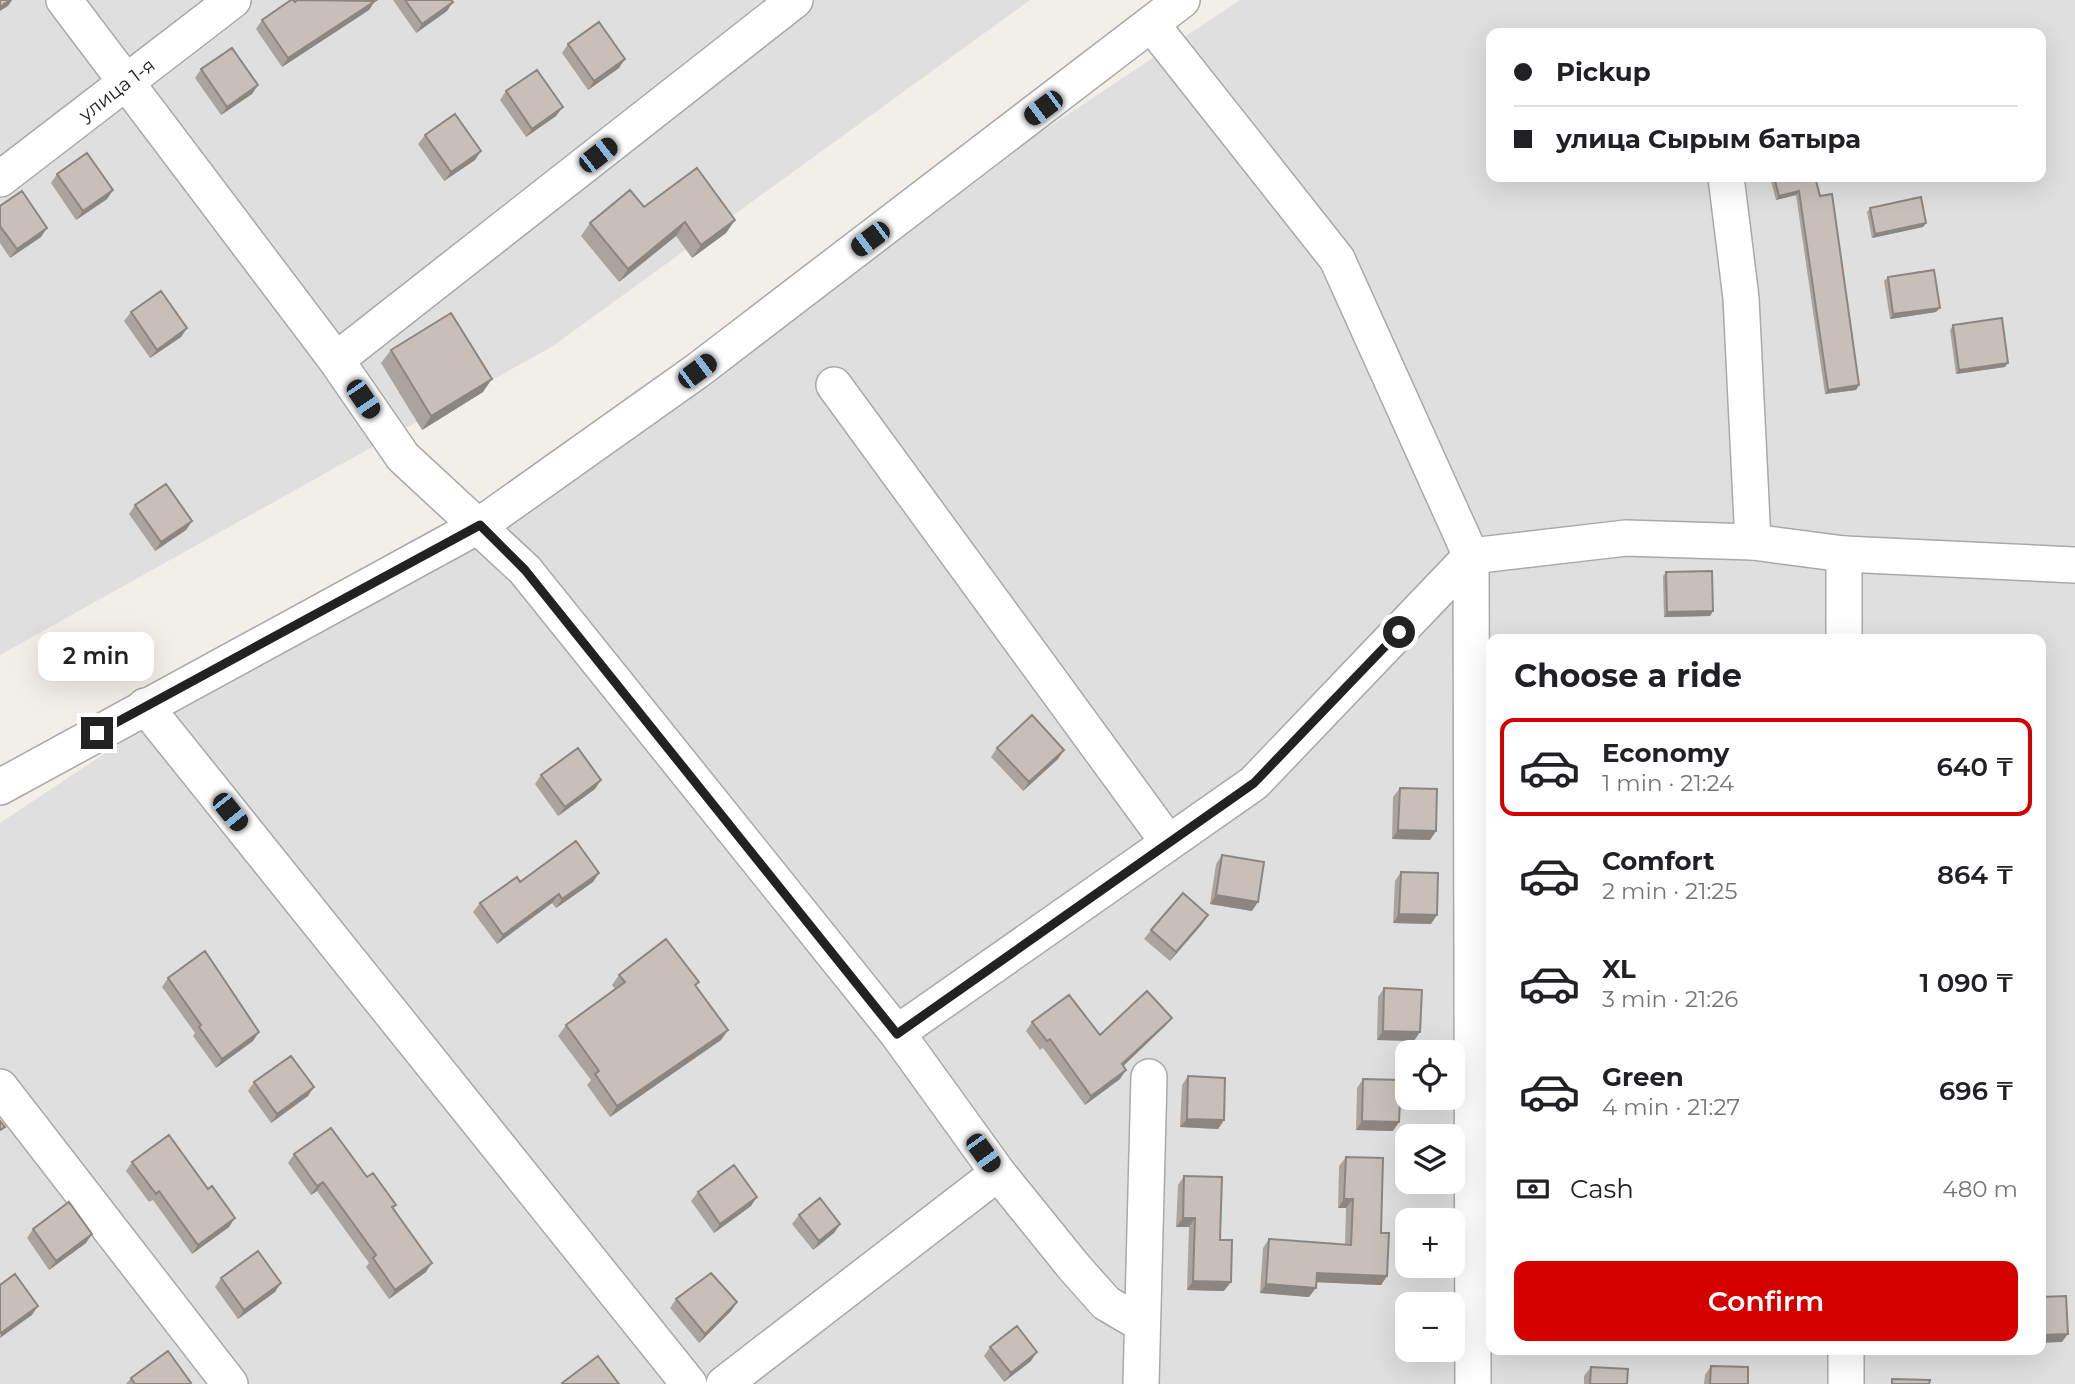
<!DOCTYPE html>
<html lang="en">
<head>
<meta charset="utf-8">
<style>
  body { margin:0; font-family:Montserrat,sans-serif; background:#f6f6f6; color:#202124; height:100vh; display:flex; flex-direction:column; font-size:26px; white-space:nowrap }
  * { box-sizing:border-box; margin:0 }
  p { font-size:23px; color:#757577 }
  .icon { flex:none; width:38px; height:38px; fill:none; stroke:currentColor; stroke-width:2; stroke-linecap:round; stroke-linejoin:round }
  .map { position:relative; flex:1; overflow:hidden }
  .details { position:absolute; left:1486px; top:634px; width:560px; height:721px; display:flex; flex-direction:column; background:#fff; border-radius:14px; box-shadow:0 7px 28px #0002 }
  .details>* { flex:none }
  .guide { position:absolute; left:1486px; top:28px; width:560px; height:154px; border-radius:14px; box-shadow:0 7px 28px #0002; display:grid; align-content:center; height:154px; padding:0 28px; background:#fff }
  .tools { position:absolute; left:1395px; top:1040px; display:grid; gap:14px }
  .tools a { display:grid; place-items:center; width:70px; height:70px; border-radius:14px; background:#fff; box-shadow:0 7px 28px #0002; font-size:35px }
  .end { position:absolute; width:32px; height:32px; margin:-16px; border:9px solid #222; background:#fff; box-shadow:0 0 0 4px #fff }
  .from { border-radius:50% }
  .bubble { position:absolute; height:49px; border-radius:14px; background:#fff; box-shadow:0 7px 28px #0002; font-size:23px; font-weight:600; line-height:49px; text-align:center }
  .car { position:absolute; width:21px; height:42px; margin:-21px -10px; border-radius:9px; box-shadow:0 0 5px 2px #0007; background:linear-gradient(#222 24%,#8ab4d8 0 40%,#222 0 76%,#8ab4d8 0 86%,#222 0) }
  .guide b { display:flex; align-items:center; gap:24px; height:66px; font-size:26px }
  .guide b+b { border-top:2px solid #e0e0e0 }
  .guide i { width:18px; height:18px; background:#202124 }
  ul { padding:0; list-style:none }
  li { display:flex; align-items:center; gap:21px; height:98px; margin:0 14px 10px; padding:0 14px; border:4px solid transparent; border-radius:14px }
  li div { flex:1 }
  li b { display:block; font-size:26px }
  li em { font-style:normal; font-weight:600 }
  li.selected { border-color:#d40000 }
  li>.icon { width:63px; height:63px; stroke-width:1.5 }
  h2 { padding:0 28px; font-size:32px; line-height:84px }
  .pay { display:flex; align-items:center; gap:18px; height:77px; padding:0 28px; font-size:26px }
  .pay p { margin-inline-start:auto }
  .action { display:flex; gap:14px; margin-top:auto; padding:14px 28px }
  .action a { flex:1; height:80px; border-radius:14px; background:#d40000; color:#fff; font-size:28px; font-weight:600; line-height:80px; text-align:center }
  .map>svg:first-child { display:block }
  .residential { fill:#e0dfdf; fill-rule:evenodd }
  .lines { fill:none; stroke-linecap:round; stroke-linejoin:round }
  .minor-casing { stroke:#a9a9a9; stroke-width:38 }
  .minor { stroke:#fff; stroke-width:35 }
  .wall { fill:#aba49e }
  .shaded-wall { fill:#8b8681 }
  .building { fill:#c7bfb8; stroke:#8b8681; stroke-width:2 }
  .route { stroke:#222; stroke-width:9 }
  .labels { text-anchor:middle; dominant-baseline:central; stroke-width:7; stroke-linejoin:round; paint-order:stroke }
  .street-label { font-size:19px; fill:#222; stroke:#fff }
</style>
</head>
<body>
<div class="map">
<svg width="2075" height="1384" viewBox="0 0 2075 1384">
  <rect width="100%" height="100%" fill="#f2efe9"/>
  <path class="residential" d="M0 0H1030L553 346 0 655Z
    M1240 0H2075V1384H0V823ZM1491 33H2040V177H1491ZM1491 639H2040V1349H1491ZM1407 1052H1452V1097H1407ZM1407 1136H1452V1181H1407ZM1407 1220H1452V1265H1407ZM1407 1304H1452V1349H1407Z"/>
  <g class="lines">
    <defs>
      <g id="minor">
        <path d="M64 0 336 360 403 457 525 570 897 1033 998 1173 1074 1267 1106 1303 1140 1323"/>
        <path d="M1152 25 1337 259 1471 556 1473 1384"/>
        <path d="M1726 177 1741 298 1753 542"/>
        <path id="s1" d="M0 179 233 0"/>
        <path d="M336 360 795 0"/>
        <path d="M834 385 1168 842"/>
        <path d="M1844 554V639"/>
        <path d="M145 706 689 1384"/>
        <path d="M0 787 480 525 697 371 1182 0"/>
        <path d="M897 1033 1254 783 1471 556 1626 538 1753 542 1844 554 2075 565"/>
        <path d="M0 1087 230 1384"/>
        <path d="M1846 1349V1384"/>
        <path d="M724 1384 998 1173"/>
        <path d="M1141 1384 1149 1077"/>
      </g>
    </defs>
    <use href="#minor" class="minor-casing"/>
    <use href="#minor" class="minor"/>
  </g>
  <path class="wall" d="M393 0H451L447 11 416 33Z
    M375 1 369 10 282 67 256 29 262 20 295 2Z
    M568 44 619 68 588 90 562 53Z
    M201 69 258 85 252 94 221 115 195 78Z
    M506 91 556 116 526 137 500 100Z
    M425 135 481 151 475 160 444 181 418 144Z
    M57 174 113 190 107 199 76 220 51 183Z
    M1770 177H1815L1859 385 1856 390 1825 394 1796 195 1776 200Z
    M0 206 41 237 10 258 0 243Z
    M644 207 735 220 726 233 692 258 676 236 619 282 581 236 590 223Z
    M1870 208 1926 223 1923 227 1872 238 1867 212Z
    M1888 277 1936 312 1890 319 1884 281Z
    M131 312 187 328 181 337 150 358 124 321Z
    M1953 325 2005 367 1956 374 1950 330Z
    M391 350 483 392 422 430 381 363Z
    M135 505 192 521 186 530 155 551 129 514Z
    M1666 572 1713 611 1710 616 1664 617 1663 576Z
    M997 748 1064 750 1058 759 1023 791 991 757Z
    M541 775 595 789 558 816 535 784Z
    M1400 788 1436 831 1430 840 1392 839 1393 797Z
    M1222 855 1252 911 1210 904 1216 864Z
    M1401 872 1431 924 1393 923 1395 881Z
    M599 873 593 882 556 908 552 903 497 944 473 912 480 903 520 882Z
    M1202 924 1170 961 1144 939 1151 930Z
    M619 975 696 986 728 1030 721 1040 610 1117 587 1085 591 1080 558 1036 566 1025 615 989 612 985Z
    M168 978 253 1041 216 1068 193 1036 195 1033 162 987Z
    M1384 988 1414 1041 1377 1040 1378 997Z
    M1172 1018 1165 1026 1123 1066 1120 1079 1085 1105 1043 1048 1040 1050 1026 1031 1032 1022 1100 1035Z
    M1188 1076 1224 1120 1218 1129 1180 1127 1182 1085Z
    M1363 1079 1393 1131 1356 1130 1357 1088Z
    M254 1082 308 1096 271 1123 248 1091Z
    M294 1154 367 1177 396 1205 393 1209 426 1272 389 1299 366 1267 369 1263 317 1191 311 1195 288 1163Z
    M1346 1157 1381 1233 1387 1276 1381 1285 1316 1282 1309 1297 1260 1293 1263 1248 1269 1239 1345 1245 1346 1208H1338L1339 1166Z
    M132 1162 229 1227 192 1254 153 1200 149 1202 126 1171Z
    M1184 1176 1220 1240 1224 1291 1187 1290 1189 1227H1176L1178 1185Z
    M698 1192 751 1206 714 1233 691 1201Z
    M799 1215 840 1224 834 1233 813 1250 792 1224Z
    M33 1229 86 1243 49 1270 27 1238Z
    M221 1278 275 1292 238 1319 215 1287Z
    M676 1299 737 1302 731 1311 699 1343 670 1308Z
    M990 1347 1031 1361 1004 1382 984 1356Z
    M1711 1366 1748 1384H1704L1705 1375Z
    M1591 1367 1627 1384H1584V1376Z
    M131 1378 190 1384H126Z"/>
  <path class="shaded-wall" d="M10 0H12L8 6 0 11V7Z
    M375 1 369 10 282 67 288 58Z
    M453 2 447 11 416 33 422 24Z
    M625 59 619 68 588 90 594 81Z
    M258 85 252 94 221 115 227 107Z
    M563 107 556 116 526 137 532 129Z
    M481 151 475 160 444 181 451 172Z
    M113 190 107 199 76 220 83 211Z
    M1799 191 1796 195 1776 200 1779 196Z
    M735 220 726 233 692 258 701 245Z
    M685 222 676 236 619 282 628 269Z
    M1926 223 1923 227 1872 238 1875 234Z
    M47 228 41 237 10 258 17 249Z
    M1940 308 1936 312 1890 319 1893 314Z
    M187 328 181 337 150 358 157 350Z
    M2008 363 2005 367 1956 374 1959 370Z
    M492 379 483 392 422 430 431 416Z
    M1859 385 1856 390 1825 394 1828 390Z
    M192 521 186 530 155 551 161 542Z
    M1713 611 1710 616 1664 617 1667 612Z
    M1064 750 1058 759 1023 791 1029 782Z
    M601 780 595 789 558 816 565 807Z
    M1398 830 1436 831 1430 840 1392 839Z
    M599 873 593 882 556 908 562 899Z
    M559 894 552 903 497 944 503 935Z
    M1216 895 1258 902 1252 911 1210 904Z
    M1399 914 1437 915 1431 924 1393 923Z
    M1208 915 1202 924 1170 961 1176 952Z
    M1172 1018 1165 1026 1116 1073 1122 1064Z
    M728 1030 721 1040 610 1117 617 1106Z
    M1383 1031 1420 1032 1414 1041 1377 1040Z
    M259 1032 253 1041 216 1068 222 1059Z
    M1126 1070 1120 1079 1085 1105 1091 1096Z
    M314 1087 308 1096 271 1123 277 1114Z
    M1187 1119 1224 1120 1218 1129 1180 1127Z
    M1362 1121 1399 1122 1393 1131 1356 1130Z
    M323 1182 317 1191 311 1195 317 1186Z
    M757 1197 751 1206 714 1233 720 1224Z
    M1344 1199H1353L1346 1208H1338Z
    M235 1218 229 1227 192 1254 198 1245Z
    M1183 1218H1195L1189 1227H1176Z
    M840 1224 834 1233 813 1250 819 1241Z
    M92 1234 86 1243 49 1270 56 1261Z
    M432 1263 426 1272 389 1299 395 1290Z
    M1317 1273 1387 1276 1381 1285 1311 1282Z
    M1193 1281 1231 1282 1224 1291 1187 1290Z
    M281 1283 275 1292 238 1319 244 1310Z
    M1266 1284 1316 1288 1309 1297 1260 1293Z
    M737 1302 731 1311 699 1343 705 1334Z
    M38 1306 32 1315 0 1338 1 1333Z
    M2068 1334 2062 1342 2040 1343V1335Z
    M1513 1349H1551L1548 1354 1511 1353Z
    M1037 1352 1031 1361 1004 1382 1011 1373Z"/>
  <path class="building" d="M0 0H10L0 7Z
    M291 0H293L295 2 297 0 375 1 288 58 262 20Z
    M405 0H451L453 2 422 24Z
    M599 22 625 59 594 81 568 44Z
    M232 48 258 85 227 107 201 69Z
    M537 70 563 107 532 129 506 91Z
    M455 114 481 151 451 172 425 135Z
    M87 153 113 190 83 211 57 174Z
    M697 168 735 220 701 245 685 222 628 269 590 223 630 190 644 207Z
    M1774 177H1815L1820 196 1832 194 1859 385 1828 390 1799 191 1779 196Z
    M22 191 47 228 17 249 0 226V206Z
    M1921 197 1926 223 1875 234 1870 208Z
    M1934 270 1940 308 1893 314 1888 277Z
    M161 291 187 328 157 350 131 312Z
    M451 313 492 379 431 416 391 350Z
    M2002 318 2008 363 1959 370 1953 325Z
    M166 484 192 521 161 542 135 505Z
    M1712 571 1713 611 1667 612 1666 572Z
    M1032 715 1064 750 1029 782 997 748Z
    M578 748 601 780 565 807 541 775Z
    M1400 788 1437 789 1436 831 1398 830Z
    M576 841 599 873 562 899 559 894 503 935 480 903 517 877 520 882Z
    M1222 855 1264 862 1258 902 1216 895Z
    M1401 872 1438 873 1437 915 1399 914Z
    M1183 893 1208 915 1176 952 1151 930Z
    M666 939 699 982 695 985 728 1030 617 1106 595 1074 599 1071 566 1025 625 982 619 975Z
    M205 951 259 1032 222 1059 199 1027 201 1025 168 978Z
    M1384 988 1422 990 1420 1032 1383 1031Z
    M1147 991 1172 1018 1122 1064 1126 1070 1091 1096 1050 1039 1047 1041 1032 1022 1069 995 1100 1035Z
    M291 1056 314 1087 277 1114 254 1082Z
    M1188 1076 1225 1078 1224 1120 1187 1119Z
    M1363 1079 1401 1080 1399 1122 1362 1121Z
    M0 1121 5 1127 0 1130Z
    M331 1128 367 1177 373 1173 396 1205 392 1207 432 1263 395 1290 373 1258 376 1255 323 1182 317 1186 294 1154Z
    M169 1135 208 1189 212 1186 235 1218 198 1245 159 1191 156 1194 132 1162Z
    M1346 1157 1383 1158 1381 1233H1389L1387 1276 1317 1273 1316 1288 1266 1284 1269 1239 1351 1245 1353 1199H1344Z
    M734 1165 757 1197 720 1224 698 1192Z
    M1184 1176 1222 1177 1220 1240H1232L1231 1282 1193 1281 1195 1218H1183Z
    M820 1198 840 1224 819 1241 799 1215Z
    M69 1202 92 1234 56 1261 33 1229Z
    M258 1251 281 1283 244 1310 221 1278Z
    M711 1273 737 1302 705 1334 676 1299Z
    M15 1274 38 1306 1 1333 0 1331V1285Z
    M2066 1296 2068 1334 2040 1335V1297Z
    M1017 1326 1037 1352 1011 1373 990 1347Z
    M168 1351 191 1383 189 1384H135L131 1378Z
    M598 1356 619 1384H563L562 1383Z
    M1711 1366 1748 1367V1384H1710Z
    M1591 1367 1628 1369 1627 1384H1590Z
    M1892 1379 1930 1380 1929 1384H1892Z"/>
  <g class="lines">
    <path class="route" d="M97 733 480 525 525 570 897 1034 1254 783 1399 632"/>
  </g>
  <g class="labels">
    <g class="street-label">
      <text stroke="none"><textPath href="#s1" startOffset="147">улица 1-я</textPath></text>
    </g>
  </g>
</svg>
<div class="tools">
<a><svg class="icon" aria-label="locate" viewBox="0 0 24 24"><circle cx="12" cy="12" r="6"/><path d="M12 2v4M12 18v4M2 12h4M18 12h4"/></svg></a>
<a><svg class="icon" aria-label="layers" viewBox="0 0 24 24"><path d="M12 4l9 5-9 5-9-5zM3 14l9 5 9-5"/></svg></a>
<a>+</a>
<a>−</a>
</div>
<i class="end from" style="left:1399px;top:632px"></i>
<i class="end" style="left:97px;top:733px"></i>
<div class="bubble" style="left:38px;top:632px;width:116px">2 min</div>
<i class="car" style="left:1043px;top:108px;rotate:233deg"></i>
<i class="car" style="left:598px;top:155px;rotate:52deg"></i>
<i class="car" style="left:870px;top:239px;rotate:233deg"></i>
<i class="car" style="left:697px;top:371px;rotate:53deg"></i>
<i class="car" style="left:363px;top:399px;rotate:146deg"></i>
<i class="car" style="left:230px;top:812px;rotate:141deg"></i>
<i class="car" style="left:983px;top:1153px;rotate:144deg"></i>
<div class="guide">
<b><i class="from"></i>Pickup</b>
<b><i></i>улица Сырым батыра</b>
</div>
<section class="details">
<h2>Choose a ride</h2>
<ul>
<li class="selected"><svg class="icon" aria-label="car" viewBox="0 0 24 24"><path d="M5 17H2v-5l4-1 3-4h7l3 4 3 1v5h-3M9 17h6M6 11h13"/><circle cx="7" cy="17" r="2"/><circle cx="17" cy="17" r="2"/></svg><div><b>Economy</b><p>1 min · 21:24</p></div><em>640 ₸</em></li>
<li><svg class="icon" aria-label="car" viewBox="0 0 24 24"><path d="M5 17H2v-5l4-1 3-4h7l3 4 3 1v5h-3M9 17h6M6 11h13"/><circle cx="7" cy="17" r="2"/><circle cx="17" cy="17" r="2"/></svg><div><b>Comfort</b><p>2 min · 21:25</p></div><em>864 ₸</em></li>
<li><svg class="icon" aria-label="car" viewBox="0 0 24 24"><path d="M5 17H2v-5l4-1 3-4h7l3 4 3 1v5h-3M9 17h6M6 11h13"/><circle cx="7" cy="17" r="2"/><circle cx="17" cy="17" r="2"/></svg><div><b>XL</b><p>3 min · 21:26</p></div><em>1 090 ₸</em></li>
<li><svg class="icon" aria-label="car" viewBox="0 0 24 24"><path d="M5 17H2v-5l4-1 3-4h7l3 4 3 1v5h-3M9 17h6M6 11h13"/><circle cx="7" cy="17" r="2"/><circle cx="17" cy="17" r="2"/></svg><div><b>Green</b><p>4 min · 21:27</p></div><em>696 ₸</em></li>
</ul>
<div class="pay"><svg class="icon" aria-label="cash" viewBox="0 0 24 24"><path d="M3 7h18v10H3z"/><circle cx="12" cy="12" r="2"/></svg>Cash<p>480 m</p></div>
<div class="action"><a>Confirm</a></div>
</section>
</div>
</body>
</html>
